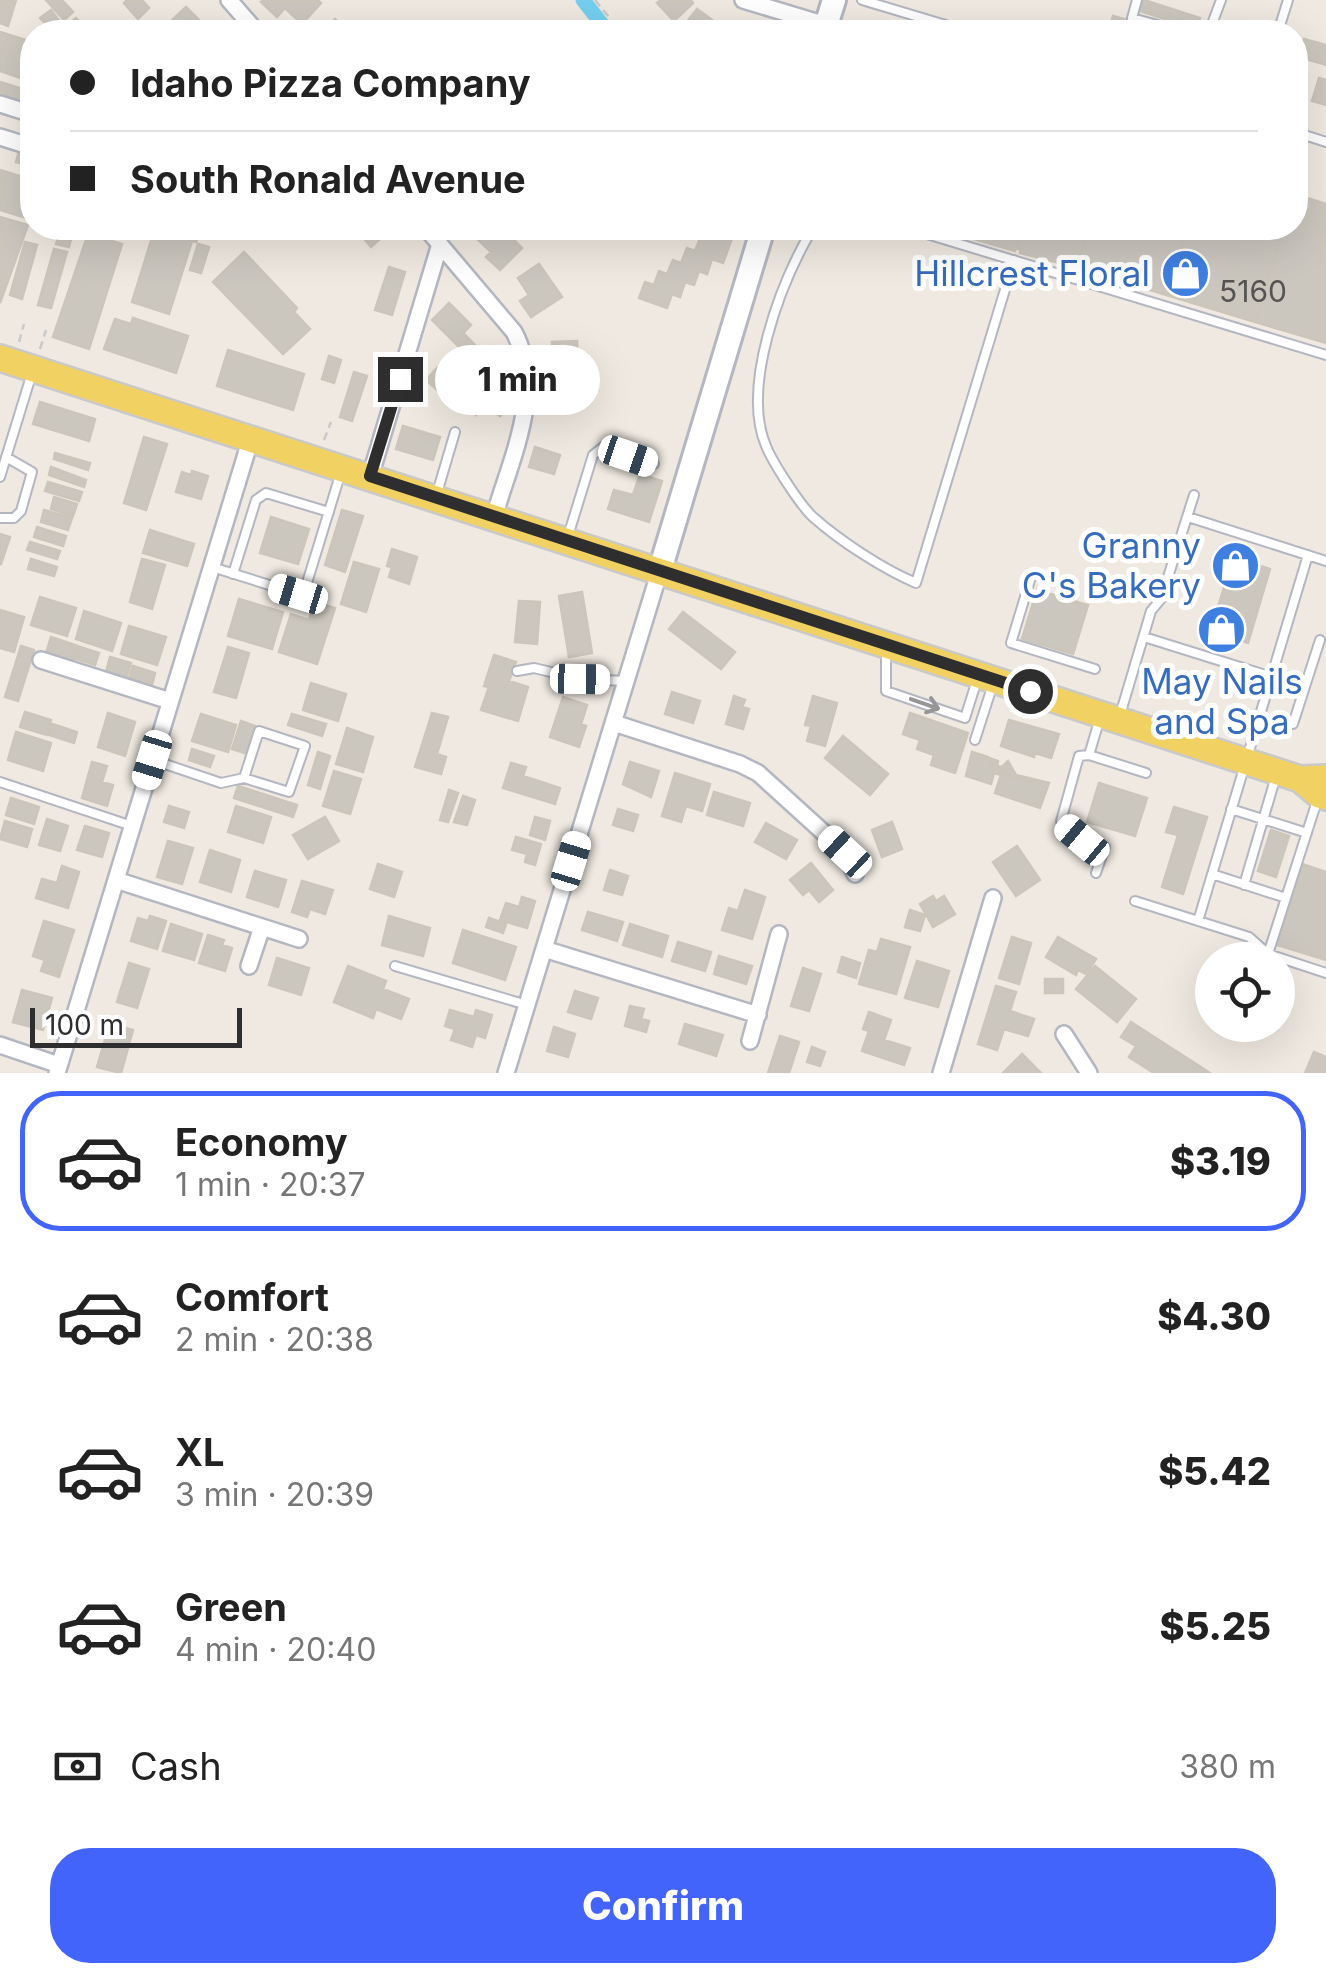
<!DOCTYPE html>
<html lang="en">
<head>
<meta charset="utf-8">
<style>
  body { margin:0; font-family:Inter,sans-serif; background:#f6f6f6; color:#222; height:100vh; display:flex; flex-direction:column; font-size:38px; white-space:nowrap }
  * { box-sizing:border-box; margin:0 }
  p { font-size:32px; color:#767676 }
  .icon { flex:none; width:55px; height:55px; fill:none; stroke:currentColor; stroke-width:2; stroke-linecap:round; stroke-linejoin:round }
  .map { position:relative; height:1073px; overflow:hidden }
  .details { display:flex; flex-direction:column; background:#fff; flex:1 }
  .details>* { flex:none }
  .top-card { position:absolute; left:20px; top:20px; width:1288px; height:220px; border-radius:40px; box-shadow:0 10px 40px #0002; display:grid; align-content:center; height:220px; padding:0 50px; background:#fff }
  .buttons { position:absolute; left:1195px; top:942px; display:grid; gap:20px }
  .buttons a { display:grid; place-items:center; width:100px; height:100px; border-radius:50%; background:#fff; box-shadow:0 10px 40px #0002; font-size:50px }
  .scale { position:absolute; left:30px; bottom:25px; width:212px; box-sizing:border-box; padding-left:10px; border:5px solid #2e2e2e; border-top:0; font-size:28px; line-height:35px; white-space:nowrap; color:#2e2e2e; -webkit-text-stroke:8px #fff; paint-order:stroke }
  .end { position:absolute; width:45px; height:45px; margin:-22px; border:12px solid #2e2e2e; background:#fff; box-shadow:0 0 0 5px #fff }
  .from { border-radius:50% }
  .bubble { position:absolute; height:70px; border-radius:35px; background:#fff; box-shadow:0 10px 40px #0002; font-size:32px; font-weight:800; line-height:70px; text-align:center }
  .car { position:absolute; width:30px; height:60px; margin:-30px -15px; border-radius:12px; box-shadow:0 0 8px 2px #0007; background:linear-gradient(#fff 24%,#345 0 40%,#fff 0 76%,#345 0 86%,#fff 0) }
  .top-card b { display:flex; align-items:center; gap:35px; height:95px; font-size:38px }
  .top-card b+b { border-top:2px solid #e0e0e0 }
  .top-card i { width:25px; height:25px; background:#222 }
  ul { padding:18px 0 0; list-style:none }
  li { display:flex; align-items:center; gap:30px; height:140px; margin:0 20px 15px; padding:0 30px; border:5px solid transparent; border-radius:40px }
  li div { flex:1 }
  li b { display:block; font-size:38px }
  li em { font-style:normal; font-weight:800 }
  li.on { border-color:#4264fb }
  li>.icon { width:90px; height:90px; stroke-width:1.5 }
  .pay { display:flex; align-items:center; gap:25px; height:110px; padding:0 50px; font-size:38px }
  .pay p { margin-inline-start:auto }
  .action { display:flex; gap:20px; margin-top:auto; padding:20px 50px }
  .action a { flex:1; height:115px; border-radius:40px; background:#4264fb; color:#fff; font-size:40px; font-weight:800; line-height:115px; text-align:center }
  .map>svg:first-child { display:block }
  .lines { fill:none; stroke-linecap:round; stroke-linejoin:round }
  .canal { stroke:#75cff0; stroke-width:15 }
  .building { fill:#cbc7bf; stroke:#cbc5ba; stroke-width:2.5 }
  .lane-casing { stroke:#b4b7c1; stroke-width:12 }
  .street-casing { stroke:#b4b7c1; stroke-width:20 }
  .secondary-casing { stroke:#b4b7c1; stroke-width:28 }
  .primary-casing { stroke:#c9c9c9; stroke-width:30 }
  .path { stroke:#c9c9c9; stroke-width:2.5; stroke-dasharray:8 5; stroke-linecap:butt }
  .lane { stroke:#fff; stroke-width:8 }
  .street { stroke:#fff; stroke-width:15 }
  .secondary { stroke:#fff; stroke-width:22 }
  .primary { stroke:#f2d163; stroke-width:25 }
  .oneway { stroke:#969696 }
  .route { stroke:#2e2e2e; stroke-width:12 }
  .labels { text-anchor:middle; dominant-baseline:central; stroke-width:10; stroke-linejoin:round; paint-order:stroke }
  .number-label { font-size:30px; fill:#555452 }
  .shop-label { font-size:35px; fill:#366cbe; stroke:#fff; text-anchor:end }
</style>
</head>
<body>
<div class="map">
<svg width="1326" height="1073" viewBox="0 0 1326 1073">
  <rect width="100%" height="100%" fill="#efe9e1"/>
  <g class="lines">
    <path class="canal" d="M583 0 608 32"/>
  </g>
  <path class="building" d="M0 0H16L8 26 0 23Z
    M46 0H62L73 12 64 20Z
    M127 0H142L149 8 138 19 124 3Z
    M264 0H318L321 3 302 24 285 8 277 17 261 2Z
    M661 0H691L693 3 674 21 657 3Z
    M1144 0 1200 18 1196 29 1140 11Z
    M186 7 211 32H177L168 24Z
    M697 9 715 22 708 32H699L686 23Z
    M51 10 63 26 55 32 40 18Z
    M1113 16 1127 20 1126 26 1148 32H1108Z
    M76 18 88 32H73L67 25Z
    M335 19 350 32H323Z
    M0 32 32 42V82L0 71Z
    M1304 39 1326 45V65L1299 57Z
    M1319 78 1326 80V105L1312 101Z
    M0 82 32 92V106L0 96Z
    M19 151 32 155V166L16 162Z
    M0 170 32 180V198L26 218 0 210Z
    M1295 194 1326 204V343L1255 322 1284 228H1295Z
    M0 217 28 225 0 303Z
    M61 228H74L69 247 56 244Z
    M90 228 114 232 112 241 122 244 89 349 53 337Z
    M155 228H201L196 242 192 241 169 314 132 302Z
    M355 228H375L382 237 371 247Z
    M471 228H502L522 248 500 270 486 257 491 252 468 230Z
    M713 228 734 233 723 263 712 259 707 274 699 271 694 285 685 282 680 297 672 294 667 308 639 298 645 282 654 285 659 271 667 274 673 260 681 263 687 248 695 251 701 236 709 240Z
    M936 228H1022L1015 251Z
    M1022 228H1088L1076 267 1020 253 1021 250 1016 248Z
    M1088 228H1187L1166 295 1076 267Z
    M1187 228H1215L1251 239 1253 232 1280 241 1255 322 1166 295Z
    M25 242 37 245 22 299 10 295Z
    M198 244 209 247 201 273 190 270Z
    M54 249 67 252 51 308 38 305Z
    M244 252 297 308 294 312 310 329 283 354 213 282Z
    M539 264 562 297 531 317 520 301 529 295 518 278Z
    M389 267 405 272 392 315 375 310Z
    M449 303 471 325 463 333 475 345 466 354 432 320Z
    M133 318 188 336 176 373 104 349 115 319 131 324Z
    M577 341 580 391 555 393 552 342Z
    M228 350 304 374 293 410 217 386Z
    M329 356 341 360 334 383 322 379Z
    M437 368 456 386 446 398 426 380Z
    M354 372 367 376 352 421 340 417Z
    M483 376 493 384 496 380 516 396 500 416 485 404 476 415 464 405 471 395 466 391 477 378 480 381Z
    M40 402 95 419 89 441 33 424Z
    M403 426 440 437 433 460 396 449Z
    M144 437 167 444 146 510 124 503Z
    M535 447 560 455 554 474 529 467Z
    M55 453 90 463 88 470 54 459Z
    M51 467 86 480 84 487 49 475Z
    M192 471 208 476 201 499 176 492 182 472 191 475Z
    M640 474 662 481 649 522 608 509 614 490 633 495Z
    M48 482 82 492 79 501 45 491Z
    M54 497 77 504 73 516 51 509Z
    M44 510 72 518 68 530 41 522Z
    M342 510 363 516 345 572 325 565Z
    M271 517 309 529 298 564 260 553Z
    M37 527 66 536 63 546 34 537Z
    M150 530 194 544 187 566 143 553Z
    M0 534 10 537 1 564H0Z
    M30 542 60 551 57 559 27 550Z
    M392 549 417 557 409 584 389 577 392 567 387 566Z
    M1233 557 1270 569 1248 643 1211 631Z
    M31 559 57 567 54 576 28 569Z
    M142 559 165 565 152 609 130 602Z
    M354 562 379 569 366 612 341 604Z
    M1037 590 1088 605 1073 654 1022 639Z
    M582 592 592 653 569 657 559 596Z
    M40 597 76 608 67 636 31 625Z
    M239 599 283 612 272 649 228 636Z
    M519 601 540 602 537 644 515 642Z
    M315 602 335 608 317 664 279 652 291 614 309 620Z
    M0 610 24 617 14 652 0 648Z
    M84 611 121 623 112 651 76 639Z
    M683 612 735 652 721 669 669 629Z
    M129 626 166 637 157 665 121 654Z
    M51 637 78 646 73 661 46 653Z
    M21 646 34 650 18 701 5 697Z
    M80 647 99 653 95 665 76 659Z
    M228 647 249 653 236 698 214 692Z
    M494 655 516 662 509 681 528 687 518 721 481 710 489 687 484 686Z
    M110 657 131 663 126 678 106 672Z
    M133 666 155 673 152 685 129 678Z
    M311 683 346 694 338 721 303 710Z
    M672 692 700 701 693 723 665 714Z
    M734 696 745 700 742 707 749 709 743 729 726 724Z
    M813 696 837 703 825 746 807 741 811 726 805 725Z
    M563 697 587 705 581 724 586 726 579 747 550 737Z
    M25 712 51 720 47 735 20 727Z
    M108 713 135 722 125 756 98 747Z
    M432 713 448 717 437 754 446 757 441 774 415 767Z
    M910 713 968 733 955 773 931 765 934 755 917 749 920 740 903 734Z
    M201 714 236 725 228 752 192 741Z
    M292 714 326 724 322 736 288 725Z
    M1009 720 1059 734 1051 758 1035 753 1034 757 1001 746Z
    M241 721 255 726 247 754 232 749Z
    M52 724 77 732 74 743 49 735Z
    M347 728 373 737 363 772 336 764Z
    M16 732 51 743 43 771 8 760Z
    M843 736 888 774 870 795 825 758Z
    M192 749 214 756 210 767 189 760Z
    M318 752 330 756 320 789 308 785Z
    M972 752 998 761 997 766 1002 767 1008 761 1016 775 1049 783 1040 808 995 793 1001 775 994 773 991 784 966 776Z
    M972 752 988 757 994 773 991 784 966 776Z
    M92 762 107 766 102 782 113 785 107 806 82 798Z
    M630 762 659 771 651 797 623 784Z
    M511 763 526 767 523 776 560 788 555 804 503 788Z
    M1003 770 1010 777 1044 786 1037 807 995 793Z
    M334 771 361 779 350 814 323 806Z
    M675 773 710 784 702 811 686 806 681 822 662 816Z
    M1099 783 1147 798 1135 836 1087 822Z
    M238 786 297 805 293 817 234 798Z
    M449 790 458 793 448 822 440 820Z
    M714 792 750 803 743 826 707 815Z
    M463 796 475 800 467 825 454 822Z
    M11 798 39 807 34 824 6 815Z
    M169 806 189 812 184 828 164 822Z
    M236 806 271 817 263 843 228 832Z
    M1174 807 1207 817 1183 894 1162 887 1178 835 1166 832Z
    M618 809 638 815 633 831 613 825Z
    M325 817 339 841 308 859 293 835Z
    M535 817 550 821 545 840 530 835Z
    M47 819 68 826 60 851 39 845Z
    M5 821 32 829 27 847 0 839Z
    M892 822 902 849 882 857 872 830Z
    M766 823 797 840 786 859 755 842Z
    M85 826 109 833 102 857 77 850Z
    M1271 830 1289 836 1276 877 1258 871Z
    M516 837 541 844 535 865 525 862 527 854 512 850Z
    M168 841 193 848 182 884 157 877Z
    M1017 846 1040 880 1016 896 993 862Z
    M210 850 240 860 231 892 200 882Z
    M811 863 833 890 819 902 809 890 803 895 790 880Z
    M378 864 402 872 394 897 370 889Z
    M1302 864 1326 872V960L1277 945Z
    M62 866 79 872 68 908 36 898 42 879 57 883Z
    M610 870 628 876 622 895 604 890Z
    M255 871 286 880 278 907 247 897Z
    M302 881 333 890 325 914 310 909 307 917 292 912Z
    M745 890 765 897 752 939 722 930 729 908 738 911Z
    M933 896 936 901 944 896 955 914 933 927 920 904Z
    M522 897 535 901 527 928 500 920 506 903 519 907Z
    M910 910 925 915 920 931 905 927Z
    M588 912 623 922 617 941 582 930Z
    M150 916 166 921 157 949 131 941 138 918 148 921Z
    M389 916 430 928 423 956 382 945Z
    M489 918 506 924 503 933 486 927Z
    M44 921 74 930 59 977 41 971 45 960 33 956Z
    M171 924 202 934 194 960 163 951Z
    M630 924 668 936 662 957 623 945Z
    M463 930 516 947 505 980 453 963Z
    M208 935 224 940 222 945 232 948 225 971 199 963Z
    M1012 937 1031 943 1019 984 999 978Z
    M1058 937 1096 959 1086 974 1078 970 1076 975 1046 957Z
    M881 939 910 947 896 994 859 984 869 950 877 952Z
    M678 942 711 952 705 971 672 961Z
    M719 956 752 966 746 984 714 974Z
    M842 957 860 963 856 978 838 972Z
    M277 958 309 968 301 995 269 985Z
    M917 961 949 971 938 1007 905 998Z
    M129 963 149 969 137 1008 117 1002Z
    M348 966 386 981 383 989 409 999 401 1019 376 1009 373 1018 334 1002Z
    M1095 966 1136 999 1117 1022 1076 989Z
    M803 968 821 974 809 1011 791 1006Z
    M1045 979H1063V993H1045Z
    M996 986 1016 992 1010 1011 1034 1019 1028 1036 1004 1029 997 1050 978 1044Z
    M22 990 52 998 43 1030 13 1022Z
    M575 991 598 998 591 1019 568 1012Z
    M630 1006 644 1009 641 1019 649 1021 646 1032 625 1026Z
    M450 1010 474 1017 476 1010 492 1015 485 1038 476 1035 472 1047 451 1040 455 1029 445 1026Z
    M869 1012 891 1020 884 1040 910 1048 904 1065 862 1051 869 1031 863 1029Z
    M1131 1022 1210 1073H1154L1129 1057 1136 1046 1121 1037Z
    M110 1023 133 1030 121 1073 97 1067Z
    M685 1024 723 1035 716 1056 679 1044Z
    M554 1027 575 1034 568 1057 547 1051Z
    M780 1036 799 1042 789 1073H768Z
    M812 1047 825 1052 820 1066 807 1062Z
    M1314 1052 1326 1057V1073H1305Z
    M1022 1054 1041 1073H1003Z"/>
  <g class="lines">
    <defs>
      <path id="lane" d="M862 0 969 32
        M1137 0 1132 18 1183 32
        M1209 32 1221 0
        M1278 32 1288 0
        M1295 132 1326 142
        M794 228 810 233 834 228
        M907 228 1326 355
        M1253 228 1265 231 1266 228
        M810 233C780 285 741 387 766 446 773 463 800 505 813 517 840 541 883 569 916 583L1014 260
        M0 477 32 373
        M437 493 455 432
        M1188 517 1326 561
        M0 518H14L21 511 32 472 6 457
        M568 536 593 455 603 447 654 464
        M212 567 298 594 306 586 341 472
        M233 574 256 500 266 493 329 512
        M1031 577 1011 643 1095 669
        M1144 637 1272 677
        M886 649V691L965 718 977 680
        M517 671 534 668 580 679 626 681
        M1120 715 1151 611 1161 599 1194 495
        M1100 718 1089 755 1146 773
        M1293 724 1320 640
        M975 740 993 684
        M1089 755 1079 756 1061 821 1082 840 1105 847 1096 873
        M153 760 221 783 244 778 259 731 305 746 289 792 244 778
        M0 782 132 826
        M1231 809 1307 833
        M1212 874 1286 898
        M1244 885 1276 776
        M1135 901 1249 937 1268 954 1326 973
        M1198 921 1308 555
        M1268 954 1317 801
        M395 966 527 1005"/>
      <path id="street" d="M229 0 257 32
        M743 0 826 25
        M0 104 32 114
        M0 137 32 147
        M426 228 514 332C545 390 511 458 494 517
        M370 477 440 244
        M41 660 170 701
        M614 723 740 764 758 773 845 852 855 874
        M116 880 299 939
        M544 949 758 1015
        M249 966 262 927
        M1064 1034 1089 1073
        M750 1041 779 934
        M0 1045 59 1065
        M57 1073 251 438
        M506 1073 660 570
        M941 1073 993 898"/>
      <path id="secondary" d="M824 32 834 0
        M660 570 763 228"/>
      <path id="primary" d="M0 358 1300 779 1326 778
        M1300 779 1319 795 1326 797"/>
    </defs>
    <use href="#lane" class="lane-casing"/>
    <use href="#street" class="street-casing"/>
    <use href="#secondary" class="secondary-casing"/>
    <use href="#primary" class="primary-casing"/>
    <path class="path" d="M595 0 621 32
      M19 342 24 324
      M40 349 46 330
      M324 440 331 422"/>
    <use href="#lane" class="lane"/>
    <use href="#street" class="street"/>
    <use href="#secondary" class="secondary"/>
    <use href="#primary" class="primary"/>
  </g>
  <defs><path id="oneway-shaft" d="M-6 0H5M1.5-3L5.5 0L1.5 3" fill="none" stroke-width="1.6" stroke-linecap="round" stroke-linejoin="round" transform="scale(2.5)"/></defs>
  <use class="oneway" href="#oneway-shaft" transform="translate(925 704) rotate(19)"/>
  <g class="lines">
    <path class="route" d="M400 379 370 476 1030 691"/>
  </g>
  <defs>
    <symbol id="shop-disc" viewBox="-11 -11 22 22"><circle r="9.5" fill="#3f7fe0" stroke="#fff"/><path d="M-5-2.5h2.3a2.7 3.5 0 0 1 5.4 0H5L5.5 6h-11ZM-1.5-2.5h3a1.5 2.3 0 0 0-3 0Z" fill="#fff"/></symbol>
  </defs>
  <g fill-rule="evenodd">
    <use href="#shop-disc" x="1158" y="246" width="55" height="55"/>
    <use href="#shop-disc" x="1208" y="538" width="55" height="55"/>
    <use href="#shop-disc" x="1194" y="602" width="55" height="55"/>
  </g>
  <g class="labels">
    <g class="number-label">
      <text x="1253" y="291">5160</text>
    </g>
    <g class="shop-label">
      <text x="1150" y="273">Hillcrest Floral</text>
      <text x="1201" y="545">Granny<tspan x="1201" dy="40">C's Bakery</tspan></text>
      <text x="1222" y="681" text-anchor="middle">May Nails<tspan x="1222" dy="40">and Spa</tspan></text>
    </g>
  </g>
</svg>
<div class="buttons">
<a><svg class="icon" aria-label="locate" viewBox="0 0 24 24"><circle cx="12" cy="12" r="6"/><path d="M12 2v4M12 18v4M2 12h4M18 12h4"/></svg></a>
</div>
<div class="scale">100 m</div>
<i class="end from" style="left:1030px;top:691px"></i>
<i class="end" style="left:400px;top:379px"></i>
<div class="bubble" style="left:435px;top:345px;width:165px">1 min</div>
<i class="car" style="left:628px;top:456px;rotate:109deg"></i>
<i class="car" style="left:298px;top:594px;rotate:287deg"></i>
<i class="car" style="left:580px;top:679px;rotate:91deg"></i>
<i class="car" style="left:152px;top:760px;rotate:197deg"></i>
<i class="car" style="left:1082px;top:840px;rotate:310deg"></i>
<i class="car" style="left:845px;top:852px;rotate:313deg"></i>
<i class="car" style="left:571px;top:861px;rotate:17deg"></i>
<div class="top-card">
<b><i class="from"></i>Idaho Pizza Company</b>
<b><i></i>South Ronald Avenue</b>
</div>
</div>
<section class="details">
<ul>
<li class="on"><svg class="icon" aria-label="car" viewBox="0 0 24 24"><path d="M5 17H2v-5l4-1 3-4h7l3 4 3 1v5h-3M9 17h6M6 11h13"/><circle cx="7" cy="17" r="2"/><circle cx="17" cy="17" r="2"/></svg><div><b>Economy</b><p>1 min · 20:37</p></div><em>$3.19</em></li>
<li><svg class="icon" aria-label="car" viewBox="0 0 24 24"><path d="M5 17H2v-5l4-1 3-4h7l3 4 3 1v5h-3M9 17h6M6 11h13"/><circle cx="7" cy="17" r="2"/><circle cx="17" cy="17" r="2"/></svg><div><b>Comfort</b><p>2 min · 20:38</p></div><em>$4.30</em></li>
<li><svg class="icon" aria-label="car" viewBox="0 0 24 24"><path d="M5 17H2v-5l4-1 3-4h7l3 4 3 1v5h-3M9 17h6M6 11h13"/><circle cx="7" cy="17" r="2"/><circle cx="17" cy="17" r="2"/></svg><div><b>XL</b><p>3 min · 20:39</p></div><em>$5.42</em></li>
<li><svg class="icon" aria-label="car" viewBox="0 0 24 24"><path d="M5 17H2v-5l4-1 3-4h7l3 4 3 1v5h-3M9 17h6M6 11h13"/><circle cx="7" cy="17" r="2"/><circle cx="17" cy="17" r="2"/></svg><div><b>Green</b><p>4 min · 20:40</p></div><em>$5.25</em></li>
</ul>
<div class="pay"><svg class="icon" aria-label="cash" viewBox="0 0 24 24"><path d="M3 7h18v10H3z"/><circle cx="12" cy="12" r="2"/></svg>Cash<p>380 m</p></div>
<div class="action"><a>Confirm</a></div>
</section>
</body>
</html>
